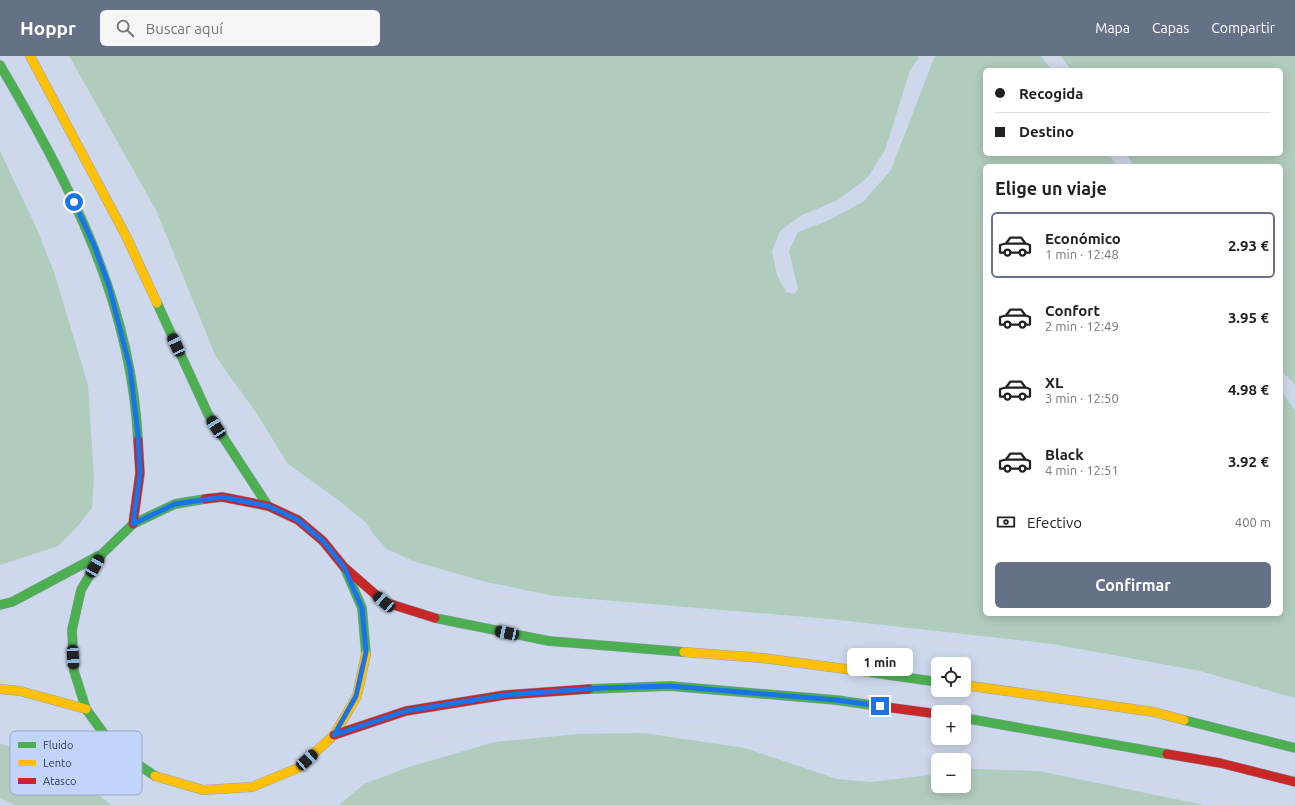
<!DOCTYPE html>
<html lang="es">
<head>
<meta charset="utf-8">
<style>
  body { margin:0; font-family:Ubuntu,sans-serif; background:#f6f6f6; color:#202124; height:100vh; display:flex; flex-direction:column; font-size:15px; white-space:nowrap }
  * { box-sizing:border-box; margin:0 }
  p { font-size:13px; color:#757577 }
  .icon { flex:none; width:22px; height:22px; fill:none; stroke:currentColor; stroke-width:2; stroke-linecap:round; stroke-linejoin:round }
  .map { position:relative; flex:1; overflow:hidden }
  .panel { position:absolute; left:983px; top:108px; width:300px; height:452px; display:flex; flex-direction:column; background:#fff; border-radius:6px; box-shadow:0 2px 10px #0003 }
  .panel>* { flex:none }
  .hud { position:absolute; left:983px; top:12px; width:300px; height:88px; border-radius:6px; box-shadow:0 2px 10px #0003; display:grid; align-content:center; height:88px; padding:0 12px; background:#fff }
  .tools { position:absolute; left:931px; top:601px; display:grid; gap:8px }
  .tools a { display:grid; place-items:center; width:40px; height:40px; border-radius:6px; background:#fff; box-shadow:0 2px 10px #0003; font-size:20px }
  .end { position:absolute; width:18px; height:18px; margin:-9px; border:5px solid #1a73e8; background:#fff; box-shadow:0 0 0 2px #fff }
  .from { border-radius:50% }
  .bubble { position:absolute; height:28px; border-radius:6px; background:#fff; box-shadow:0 2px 10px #0003; font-size:13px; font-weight:600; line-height:28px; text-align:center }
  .car { position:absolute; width:12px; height:24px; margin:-12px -6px; border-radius:5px; box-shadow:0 0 3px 1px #0007; background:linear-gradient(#222 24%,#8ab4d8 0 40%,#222 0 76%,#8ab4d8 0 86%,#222 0) }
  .hud b { display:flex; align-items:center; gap:14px; height:38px; font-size:15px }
  .hud b+b { border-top:1px solid #e0e0e0 }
  .hud i { width:10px; height:10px; background:#202124 }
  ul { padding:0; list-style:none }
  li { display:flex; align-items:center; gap:12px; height:66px; margin:0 8px 6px; padding:0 4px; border:2px solid transparent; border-radius:6px }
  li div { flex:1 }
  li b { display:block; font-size:15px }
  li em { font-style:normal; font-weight:600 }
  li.current { border-color:#657187 }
  li>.icon { width:36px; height:36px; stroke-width:1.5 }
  h2 { padding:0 12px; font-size:18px; line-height:48px }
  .pay { display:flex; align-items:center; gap:10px; height:44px; padding:0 12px; font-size:15px }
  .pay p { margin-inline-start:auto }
  .primary-button { display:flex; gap:8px; margin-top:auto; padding:8px 12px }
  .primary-button a { flex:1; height:46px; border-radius:6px; background:#657187; color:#fff; font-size:16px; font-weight:600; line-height:46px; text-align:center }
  header { display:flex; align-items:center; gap:24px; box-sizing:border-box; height:56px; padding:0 20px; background:#657187; color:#fff }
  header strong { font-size:19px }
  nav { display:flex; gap:22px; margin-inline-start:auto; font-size:14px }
  .search { width:280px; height:36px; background:#f6f6f6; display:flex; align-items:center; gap:10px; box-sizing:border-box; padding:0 14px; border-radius:6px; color:#757577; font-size:15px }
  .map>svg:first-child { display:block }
  .green { fill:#b0ccbc }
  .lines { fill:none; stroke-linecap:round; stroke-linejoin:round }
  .fast-casing { stroke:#959fb3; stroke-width:10 }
  .slow-casing { stroke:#959fb3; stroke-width:10 }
  .jam-casing { stroke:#959fb3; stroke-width:10 }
  .path { stroke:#d4d8de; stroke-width:2.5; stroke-dasharray:3 3; stroke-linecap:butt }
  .fast { stroke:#4caf50; stroke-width:9 }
  .slow { stroke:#ffc107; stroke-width:9 }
  .jam { stroke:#c62828; stroke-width:9 }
  .route { stroke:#1a73e8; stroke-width:5 }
  .key { fill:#c1d4f9; stroke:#95a6c7; stroke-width:1 }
  .key-label { font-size:11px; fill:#2d3951 }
</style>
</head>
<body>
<header>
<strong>Hoppr</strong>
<div class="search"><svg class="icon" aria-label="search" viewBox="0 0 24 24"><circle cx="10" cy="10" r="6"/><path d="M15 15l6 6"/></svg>Buscar aquí</div>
<nav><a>Mapa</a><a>Capas</a><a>Compartir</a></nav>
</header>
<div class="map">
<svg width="1295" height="749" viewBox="0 0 1295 749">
  <rect width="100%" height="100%" fill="#ced8ec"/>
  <path class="green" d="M69 0H920L910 14 885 94 868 121 838 144 802 159 780 175 772 195 777 219 786 236 794 238 798 233 789 195 798 176 827 165 863 146 891 114 934 2 936 0H1041L1052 14H985V98H1109L1117 110H985V558H1281V335L1295 354V642L1200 615 1053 588 830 563 555 540 486 526 413 505 387 493 374 479 366 467 341 446 288 408 257 358 216 301 156 154Z
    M1061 0H1295V329L1281 314V110H1134L1126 98H1281V14H1071Z
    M0 95 36 171 54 216 88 329 94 422 92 452 77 471 58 490 0 509Z
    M644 677 745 692 837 723 871 726 938 718V730H964V714L975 713 1039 715 1204 749H339L364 728 409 711 495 686 579 678Z
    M0 688 45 698 85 727 111 749H15L0 742Z"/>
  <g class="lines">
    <defs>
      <path id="fast" d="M0 9C69 127 131 244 138 384
        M157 247 208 358 268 450
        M102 498 81 534 72 574 74 615 86 653 115 693 155 720
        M346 515 362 552 366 598
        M0 549 12 546 102 498 133 468 175 448 205 443
        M435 562 549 585 684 596
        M868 616 938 626
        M589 633 670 630 836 644 878 650
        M964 662 1167 698
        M1184 664 1295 692"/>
      <path id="slow" d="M30 0 126 180 157 247
        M684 596 762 602 868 616
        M964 629 1154 656 1184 664
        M0 633 20 635 86 653
        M155 720 203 734 252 731 298 712 334 679 357 640 366 598"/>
      <path id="jam" d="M205 443 222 441 268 450 298 464 323 485 344 511 384 546 435 562
        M133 468 140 417 138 384
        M878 650 938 658
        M334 679 406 655 505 639 589 633
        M1167 698 1220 707 1295 726"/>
    </defs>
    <use href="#fast" class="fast-casing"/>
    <use href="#slow" class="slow-casing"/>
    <use href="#jam" class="jam-casing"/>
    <path class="path" d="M62 0 75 19 151 156 211 304 240 344 286 418 321 443 363 480 385 506 488 538 555 548 827 573 1050 598 1197 627 1295 650
      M918 0 923 3
      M1050 0 1061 14
      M0 77 43 167 63 216 95 329 102 423 99 455 78 485
      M1119 98 1127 110
      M787 226C783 213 776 195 782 181 789 166 812 163 826 156 841 149 873 129 883 116 905 85 903 21 926 0
      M1281 326 1295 342
      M0 519 30 509
      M0 672 47 679 89 712 142 749
      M964 708 988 706 1034 707 1240 749
      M305 749 393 694 481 678 577 666 631 663 727 676 772 692 864 720 938 711"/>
    <use href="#fast" class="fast"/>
    <use href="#slow" class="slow"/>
    <use href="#jam" class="jam"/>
  </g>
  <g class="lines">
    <path class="route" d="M74 146 94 189 109 230 130 312 138 378 140 418 133 468 175 448 222 441 268 450 298 464 323 485 344 511 362 552 366 596 356 640 334 679 406 655 505 639 602 632 670 630 836 644 880 650"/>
  </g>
  <rect x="10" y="675" width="132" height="64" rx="6" class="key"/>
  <rect x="18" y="686" width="18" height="6" fill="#4caf50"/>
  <rect x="18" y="704" width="18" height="6" fill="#ffc107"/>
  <rect x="18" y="722" width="18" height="6" fill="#c62828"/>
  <g class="key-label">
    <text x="43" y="693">Fluido</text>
    <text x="43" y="711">Lento</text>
    <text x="43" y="729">Atasco</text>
  </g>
</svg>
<div class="tools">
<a><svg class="icon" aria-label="locate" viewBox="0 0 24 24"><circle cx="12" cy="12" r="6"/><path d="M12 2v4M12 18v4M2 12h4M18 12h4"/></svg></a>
<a>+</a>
<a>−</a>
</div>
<i class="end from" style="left:74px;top:146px"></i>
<i class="end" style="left:880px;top:650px"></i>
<div class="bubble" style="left:847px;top:592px;width:66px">1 min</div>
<i class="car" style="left:176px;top:289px;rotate:335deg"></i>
<i class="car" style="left:216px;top:371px;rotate:327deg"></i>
<i class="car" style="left:95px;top:510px;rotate:30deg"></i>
<i class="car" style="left:384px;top:546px;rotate:311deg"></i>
<i class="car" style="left:507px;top:577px;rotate:282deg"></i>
<i class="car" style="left:73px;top:601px;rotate:177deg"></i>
<i class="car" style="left:307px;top:704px;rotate:48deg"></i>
<div class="hud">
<b><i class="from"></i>Recogida</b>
<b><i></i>Destino</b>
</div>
<section class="panel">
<h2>Elige un viaje</h2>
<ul>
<li class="current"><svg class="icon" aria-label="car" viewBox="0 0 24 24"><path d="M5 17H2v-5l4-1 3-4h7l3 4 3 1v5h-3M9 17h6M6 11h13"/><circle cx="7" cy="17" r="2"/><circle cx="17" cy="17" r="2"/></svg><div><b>Económico</b><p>1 min · 12:48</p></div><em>2.93 €</em></li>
<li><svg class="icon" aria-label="car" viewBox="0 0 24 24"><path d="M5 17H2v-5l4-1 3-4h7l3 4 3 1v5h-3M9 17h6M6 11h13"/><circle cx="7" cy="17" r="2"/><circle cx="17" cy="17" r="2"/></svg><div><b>Confort</b><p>2 min · 12:49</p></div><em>3.95 €</em></li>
<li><svg class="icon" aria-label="car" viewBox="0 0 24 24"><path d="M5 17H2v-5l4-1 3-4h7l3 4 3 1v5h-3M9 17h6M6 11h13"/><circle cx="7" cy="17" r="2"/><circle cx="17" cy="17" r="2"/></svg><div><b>XL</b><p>3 min · 12:50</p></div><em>4.98 €</em></li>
<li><svg class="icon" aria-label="car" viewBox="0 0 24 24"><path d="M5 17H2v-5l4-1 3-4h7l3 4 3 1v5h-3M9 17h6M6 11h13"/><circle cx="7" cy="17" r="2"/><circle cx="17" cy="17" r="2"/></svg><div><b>Black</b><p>4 min · 12:51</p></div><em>3.92 €</em></li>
</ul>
<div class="pay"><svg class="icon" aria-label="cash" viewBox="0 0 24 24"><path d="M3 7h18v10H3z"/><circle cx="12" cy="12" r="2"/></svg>Efectivo<p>400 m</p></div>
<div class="primary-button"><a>Confirmar</a></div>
</section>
</div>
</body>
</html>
